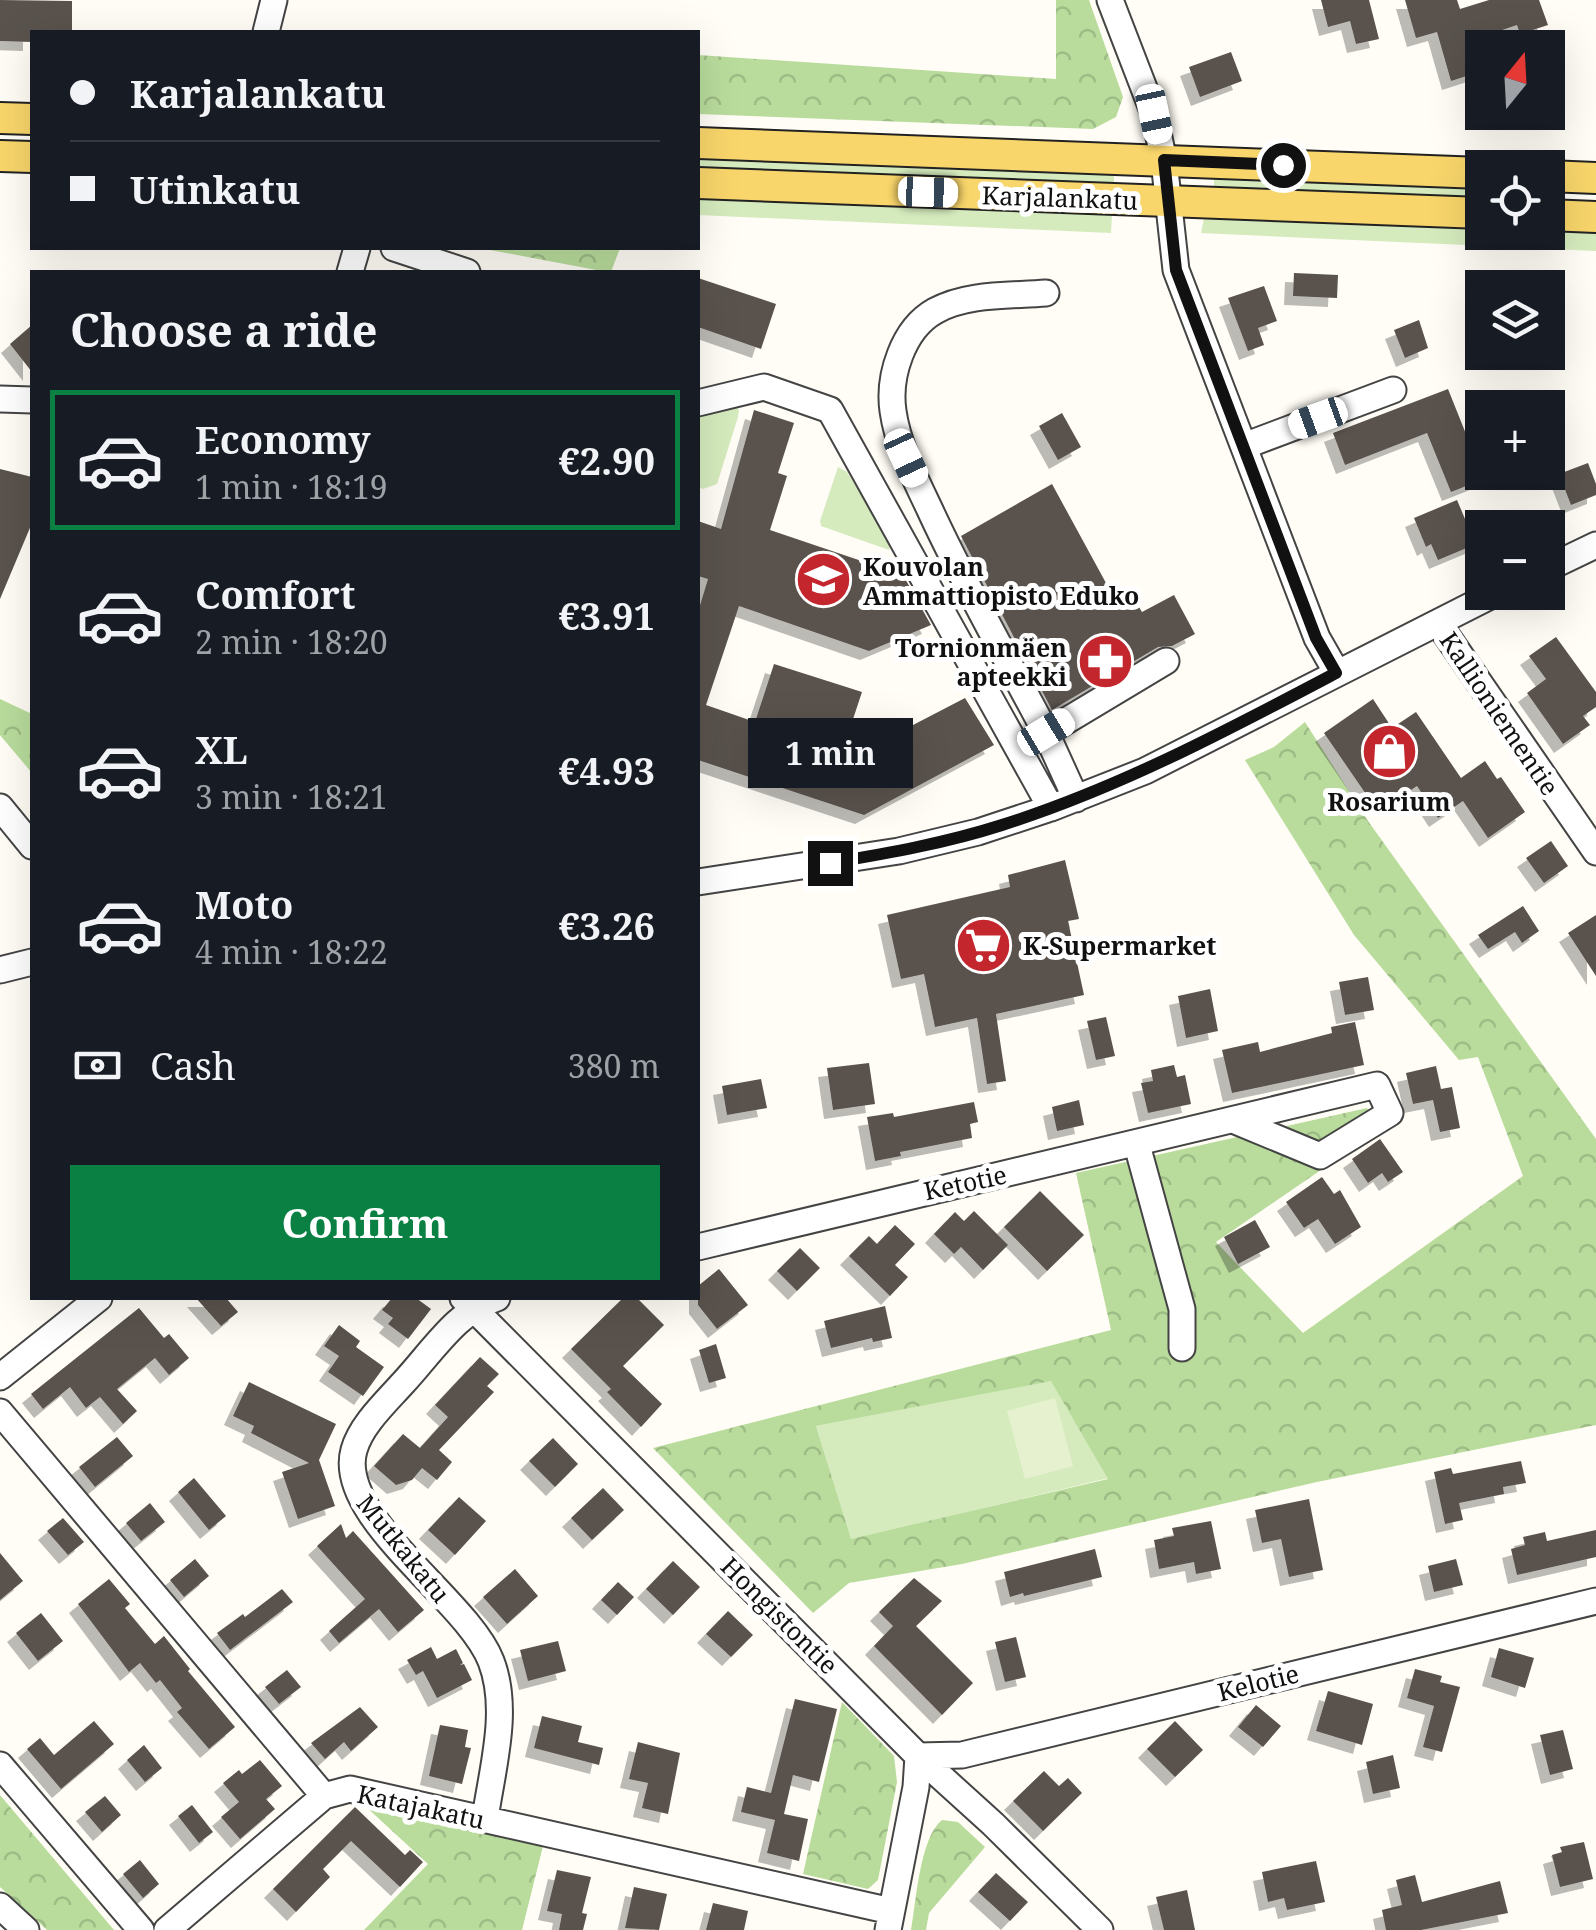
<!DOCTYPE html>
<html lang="en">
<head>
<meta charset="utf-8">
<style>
  body { margin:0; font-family:"Noto Serif",serif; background:#20242c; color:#f1f3f6; height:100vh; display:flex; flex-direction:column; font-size:38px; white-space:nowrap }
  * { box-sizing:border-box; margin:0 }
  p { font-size:32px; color:#9ea1a6 }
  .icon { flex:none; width:55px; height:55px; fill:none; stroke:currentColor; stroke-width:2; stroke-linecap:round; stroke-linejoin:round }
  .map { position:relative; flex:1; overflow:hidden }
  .panel { position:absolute; left:30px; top:270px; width:670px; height:1030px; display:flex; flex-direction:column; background:#171b24; border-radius:0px; box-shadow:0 10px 40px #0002 }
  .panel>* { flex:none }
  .hud { position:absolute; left:30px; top:30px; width:670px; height:220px; border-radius:0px; box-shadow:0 10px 40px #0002; display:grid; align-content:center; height:220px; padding:0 40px; background:#171b24 }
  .needle { width:65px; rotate:18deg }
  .tools { position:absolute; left:1465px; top:30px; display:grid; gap:20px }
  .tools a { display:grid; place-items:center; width:100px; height:100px; border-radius:0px; background:#171b24; box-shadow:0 10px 40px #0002; font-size:50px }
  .end { position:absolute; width:45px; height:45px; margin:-22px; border:12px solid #111; background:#fff; box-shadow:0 0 0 5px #fff }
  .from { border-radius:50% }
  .bubble { position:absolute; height:70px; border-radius:0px; background:#171b24; box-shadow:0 10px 40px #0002; font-size:32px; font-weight:700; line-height:70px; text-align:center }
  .car { position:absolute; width:30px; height:60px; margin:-30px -15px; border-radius:12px; box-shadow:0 0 8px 2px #0007; background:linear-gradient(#fff 24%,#345 0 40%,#fff 0 76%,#345 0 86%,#fff 0) }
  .hud b { display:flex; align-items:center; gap:35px; height:95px; font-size:38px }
  .hud b+b { border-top:2px solid #363941 }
  .hud i { width:25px; height:25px; background:#f1f3f6 }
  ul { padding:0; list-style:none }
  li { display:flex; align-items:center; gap:30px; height:140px; margin:0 20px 15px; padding:0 20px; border:5px solid transparent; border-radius:0px }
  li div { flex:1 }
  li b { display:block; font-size:38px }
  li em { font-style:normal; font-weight:700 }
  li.current { border-color:#0b8043 }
  li>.icon { width:90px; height:90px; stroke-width:1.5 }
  h2 { padding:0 40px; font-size:45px; line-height:120px }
  .pay { display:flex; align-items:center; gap:25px; height:110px; padding:0 40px; font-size:38px }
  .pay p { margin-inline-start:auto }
  .action { display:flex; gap:20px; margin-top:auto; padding:20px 40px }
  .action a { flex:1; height:115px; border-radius:0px; background:#0b8043; color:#fff; font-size:40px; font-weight:700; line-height:115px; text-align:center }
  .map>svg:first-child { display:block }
  .grass { fill:#d5ebbd }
  .forest { fill:url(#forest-crowns); fill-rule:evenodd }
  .pitch { fill:#e6f2cf }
  .building { fill:#5a524d; filter:url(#shadow) }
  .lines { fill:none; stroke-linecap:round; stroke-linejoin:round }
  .minor-casing { stroke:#444; stroke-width:29 }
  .major-casing { stroke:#222; stroke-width:34 }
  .minor { stroke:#fff; stroke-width:25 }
  .major { stroke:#f9d66b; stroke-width:30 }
  .route { stroke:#111; stroke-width:12 }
  .labels { text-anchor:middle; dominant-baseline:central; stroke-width:10; stroke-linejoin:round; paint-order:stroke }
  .street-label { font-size:25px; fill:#111; stroke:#fff }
  .poi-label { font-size:25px; font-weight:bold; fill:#111; stroke:#fff; text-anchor:start }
</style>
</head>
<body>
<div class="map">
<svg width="1596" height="1930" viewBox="0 0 1596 1930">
  <defs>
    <pattern id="forest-crowns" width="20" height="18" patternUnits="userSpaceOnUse" patternTransform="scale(2.5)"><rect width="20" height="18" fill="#b9dc9c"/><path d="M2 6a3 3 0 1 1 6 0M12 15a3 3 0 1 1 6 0" fill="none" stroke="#9ebc85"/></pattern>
    <filter id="shadow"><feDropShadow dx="-9" dy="9" stdDeviation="0" flood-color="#0004"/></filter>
  </defs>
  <rect width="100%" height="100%" fill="#fffdf5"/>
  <path class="grass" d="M698 157 1114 172V187L698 170Z
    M1214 176 1482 186V200L1214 191Z
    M698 198 1112 214 1111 233 698 215Z
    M1205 213 1482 225V232H1548V228L1596 230V251L1201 233Z
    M734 405 739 410 738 417 717 484 703 489 698 487V411Z
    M838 467 847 472 891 541 889 550 821 526 820 521Z
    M1051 1380 1109 1478 851 1540 816 1426Z"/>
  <path class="forest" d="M1056 0H1089L1123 97 1116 117 1093 129 698 114V55L1056 79Z
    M480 248H620L611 272H607Z
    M0 699 32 714V773L0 735Z
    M1305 722 1368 821 1596 1139V1425L1317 1482 962 1564 849 1583 813 1613 653 1448 1111 1330 1076 1173 1367 1108 1379 1130 1216 1242 1303 1333 1523 1176 1478 1057 1459 1060 1354 935 1245 760 1274 747ZM1051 1381 1108 1479 851 1539 816 1426Z
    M842 1702 894 1756 897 1782 878 1880 868 1889 803 1874Z
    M0 1795 114 1930H47L0 1887Z
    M363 1804 543 1846 522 1930H364L428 1864Z
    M942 1820 958 1822 985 1847 929 1913 926 1930H911C916 1902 920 1837 942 1820Z"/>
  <path class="pitch" d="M1055 1398 1073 1466 1025 1479 1007 1411Z"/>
  <path class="building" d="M0 0 72 1V32H32V42L0 41Z
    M1321 0H1369L1379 39 1356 44 1350 21 1328 27Z
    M1405 0H1457L1460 9 1489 0H1539L1548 25 1520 34 1517 25 1470 41 1479 72 1451 81 1437 32 1416 38Z
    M1231 52 1242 81 1200 97 1189 67Z
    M1294 273 1338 275 1337 298 1293 296Z
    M698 278 776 304 761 349 698 327Z
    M1264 286 1277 321 1258 328 1264 345 1248 351 1228 298Z
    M1419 320 1428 348 1405 358 1394 330Z
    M32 325V372L10 344Z
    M1448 389 1484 479 1451 492 1427 433 1345 465 1333 433Z
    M754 410 794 423 778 473 787 476 770 530 903 575 931 625 869 651 739 606 706 705 755 722 774 664 862 692 838 764 965 698 994 745 864 815 698 760V612L708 579 698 576V521L721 529Z
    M1062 413 1081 447 1058 460 1039 426Z
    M1588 463 1596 484V495L1571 505 1559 474Z
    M0 469 32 477V523L0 599Z
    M1052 484 1118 605 1133 597 1142 612 1174 595 1195 634 1172 646 1158 647 1052 710 961 536Z
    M1457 500 1468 526 1473 524 1481 542 1438 560 1431 544 1426 547 1414 518Z
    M1556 637 1596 692V707L1583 716 1590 725 1563 744 1527 693 1546 679 1529 656Z
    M1373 699 1392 728 1416 712 1461 778 1485 761 1497 779 1501 777 1525 812 1488 838 1463 801 1438 818 1417 786 1390 804 1382 792 1370 800 1324 733Z
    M1551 841 1568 866 1544 883 1526 858Z
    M1065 860 1079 919 1068 921 1084 995 996 1014 1006 1081 987 1084 977 1018 935 1027 924 974 901 979 887 915 1010 887 1008 875Z
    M1523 906 1539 931 1522 943 1515 932 1488 949 1478 935Z
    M1596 915V976L1568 933Z
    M1368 977 1374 1010 1345 1015 1339 982Z
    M1210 989 1218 1031 1186 1038 1178 996Z
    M1106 1017 1115 1056 1096 1060 1087 1021Z
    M1355 1022 1364 1065 1232 1093 1222 1050 1258 1042 1260 1052 1332 1033 1331 1027Z
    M869 1063 875 1104 833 1110 827 1068Z
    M1174 1065 1177 1077 1185 1075 1191 1104 1148 1113 1141 1083 1153 1081 1151 1070Z
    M1436 1066 1441 1089 1452 1087 1460 1128 1440 1132 1433 1100 1413 1104 1406 1073Z
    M761 1079 767 1108 727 1115 722 1086Z
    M1079 1100 1084 1125 1057 1131 1052 1107Z
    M974 1102 978 1122 970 1124 972 1138 900 1152 901 1156 875 1161 867 1117 893 1113 894 1117Z
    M1380 1139 1403 1172 1388 1182 1382 1173 1368 1183 1352 1159Z
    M1322 1177 1334 1194 1340 1190 1361 1227 1335 1244 1318 1219 1304 1228 1286 1202Z
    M1040 1191 1084 1235 1047 1271 1004 1227Z
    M974 1211 1008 1245 983 1270 961 1247 954 1254 934 1234 955 1212 964 1221Z
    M1255 1220 1270 1247 1238 1264 1224 1237Z
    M895 1225 915 1244 895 1265 908 1277 890 1296 849 1256 869 1236 877 1244Z
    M800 1248 820 1268 797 1291 777 1271Z
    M719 1269 748 1305 717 1329 698 1305V1286Z
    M196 1298H226L238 1312 221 1326Z
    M392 1298H416L431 1309 408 1339 388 1324 393 1318 382 1310Z
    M623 1298H637L664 1325 623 1366 662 1404 641 1427 607 1392 611 1389 571 1349Z
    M885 1306 892 1338 873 1342 872 1338 831 1348 824 1321Z
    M139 1308 164 1338 169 1334 189 1358 169 1375 155 1358 117 1389 137 1411 123 1424 100 1397 86 1408 70 1387 43 1409 31 1394Z
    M339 1325 360 1341 356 1347 384 1367 363 1396 328 1372 339 1356 324 1346Z
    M716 1344 726 1378 709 1383 699 1350Z
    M480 1357 499 1374 487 1386 494 1392 439 1450 452 1462 437 1480 422 1468 412 1480 396 1485 374 1466 403 1434 420 1448 448 1417 435 1405Z
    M249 1382 336 1424 319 1460 335 1506 298 1519 282 1472 309 1463 251 1433 254 1426 233 1416Z
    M117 1437 133 1456 95 1487 79 1467Z
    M553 1438 578 1464 555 1487 529 1461Z
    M1521 1461 1526 1483 1503 1487 1504 1494 1459 1503 1463 1520 1445 1524 1434 1472 1451 1468 1453 1474Z
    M194 1478 226 1516 209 1530 178 1492Z
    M603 1488 624 1510 592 1540 571 1518Z
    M459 1497 486 1521 455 1555 428 1530Z
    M1309 1499 1323 1570 1289 1577 1281 1539 1262 1543 1255 1510Z
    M150 1503 165 1522 141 1541 126 1523Z
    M63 1518 84 1542 68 1555 47 1531Z
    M1211 1521 1221 1569 1196 1574 1194 1562 1159 1569 1154 1540 1174 1536 1172 1528Z
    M341 1524 346 1538 353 1531 424 1610 398 1632 379 1609 339 1643 329 1631 365 1599 317 1546Z
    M1596 1530V1557L1517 1575 1511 1549 1525 1545 1523 1537 1545 1532 1547 1541Z
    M1095 1549 1102 1577 1024 1596 1023 1593 1010 1597 1004 1572Z
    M0 1553 23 1581 0 1600Z
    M195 1559 209 1576 184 1597 170 1580Z
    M1456 1559 1463 1585 1434 1592 1428 1566Z
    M673 1561 700 1587 673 1615 646 1589Z
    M515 1569 538 1596 507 1624 483 1597Z
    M914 1578 942 1601 916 1626 973 1683 942 1715 874 1646 893 1626 879 1612Z
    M109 1579 130 1604 125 1608 155 1644 164 1636 190 1669 188 1671 235 1727 209 1749 177 1712 182 1708 160 1680 156 1683 140 1663 129 1672 78 1604Z
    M618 1582 634 1597 617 1615 601 1600Z
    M282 1589 293 1602 230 1650 217 1633 243 1614 245 1617Z
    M728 1611 753 1635 731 1657 706 1634Z
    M41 1613 63 1641 38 1661 16 1633Z
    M1016 1637 1026 1677 1005 1682 995 1642Z
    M558 1641 566 1671 528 1681 520 1650Z
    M431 1647 437 1659 456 1649 463 1663 460 1665 464 1664 472 1680 437 1698 423 1671 416 1675 407 1660Z
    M1499 1648 1534 1658 1525 1688 1491 1677Z
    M1415 1669 1442 1676 1440 1682 1460 1687 1442 1752 1423 1747 1434 1706 1407 1698Z
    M287 1670 301 1687 279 1704 265 1687Z
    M1328 1691 1373 1704 1362 1745 1316 1731Z
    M795 1699 837 1709 819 1782 793 1775 784 1814 808 1819 799 1861 767 1853 775 1820 741 1812 747 1787 771 1793Z
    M1256 1705 1281 1726 1263 1747 1238 1727Z
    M360 1707 378 1727 351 1751 344 1742 325 1759 311 1743Z
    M542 1716 582 1726 578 1742 603 1748 599 1765 534 1748Z
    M94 1721 114 1744 61 1789 27 1749 40 1738 54 1755Z
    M1175 1721 1203 1750 1175 1777 1147 1749Z
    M440 1725 468 1730 465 1747 471 1748 462 1784 429 1776Z
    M1563 1730 1573 1769 1550 1775 1540 1735Z
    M638 1742 680 1753 668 1814 642 1808 648 1783 629 1779Z
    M144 1745 162 1768 145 1782 127 1760Z
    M1393 1755 1400 1788 1373 1794 1366 1762Z
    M260 1760 282 1786 266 1799 275 1809 240 1839 221 1817 239 1802 223 1783 239 1770 242 1774Z
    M1044 1771 1059 1786 1068 1778 1082 1793 1043 1831 1013 1801Z
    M105 1796 121 1815 102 1832 85 1812Z
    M192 1805 213 1832 199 1843 178 1816Z
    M355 1807 405 1855 410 1850 423 1862 400 1887 351 1841 323 1869 330 1877 296 1912 273 1889Z
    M1584 1842 1593 1879 1560 1887 1552 1855 1562 1852 1560 1847Z
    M140 1860 159 1884 143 1898 123 1874Z
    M1316 1861 1325 1902 1287 1910 1284 1898 1268 1902 1262 1872Z
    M557 1870 591 1877 582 1913 587 1914 583 1930H559L562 1914 547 1911Z
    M996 1873 1028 1902 1010 1921 978 1892Z
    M1415 1875 1422 1902 1500 1881 1508 1913 1421 1930H1386L1382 1910 1402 1905 1396 1880Z
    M634 1887 667 1894 659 1930 625 1928Z
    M1187 1890 1195 1930H1164L1156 1897Z
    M713 1903 748 1911 744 1930H706Z"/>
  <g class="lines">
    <defs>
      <path id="minor" d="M1110 0 1154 114 1164 161 1176 270 1317 638 1337 673
        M266 32 274 0
        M394 248 467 272
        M350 272 357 248
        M1046 293C1010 296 967 293 935 311 903 329 888 376 893 411 898 446 915 478 930 510 965 586 1007 659 1046 733L1166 661
        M0 399 32 400
        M698 403 764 387 830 410 1051 808
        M1244 446 1393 390
        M1548 568 1596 545
        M1438 623 1596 852
        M1046 733 1076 799
        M0 807 32 846
        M698 882 899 851 978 832 1051 808 1145 771 1498 592
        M0 970 32 962
        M1137 1145 1182 1309V1348
        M698 1247 1377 1085 1390 1113 1320 1156 1233 1120
        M463 1298 918 1756 993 1824 1100 1930
        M0 1377 99 1298
        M0 1412 324 1796 350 1789 891 1911
        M0 1765 141 1930
        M485 1819C492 1769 510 1710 491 1661 467 1599 335 1517 354 1450 361 1425 386 1402 403 1383 431 1353 458 1310 497 1298
        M0 1906 26 1930
        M167 1930 324 1796
        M888 1930 916 1787 918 1756 962 1755 1596 1601"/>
      <path id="major" d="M0 118 32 119
        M698 143 1482 173
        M0 156 32 157
        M1548 176 1596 178
        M698 183 1482 213
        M1548 215 1596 217"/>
    </defs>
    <use href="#minor" class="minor-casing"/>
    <use href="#major" class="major-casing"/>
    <use href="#minor" class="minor"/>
    <use href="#major" class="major"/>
  </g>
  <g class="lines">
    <path class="route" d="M830 863C889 853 946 843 1002 825 1119 788 1228 730 1336 673L1316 638 1176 270 1164 160 1283 165"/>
  </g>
  <defs>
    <symbol id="school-disc" viewBox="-11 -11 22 22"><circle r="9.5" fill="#c4262e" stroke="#fff"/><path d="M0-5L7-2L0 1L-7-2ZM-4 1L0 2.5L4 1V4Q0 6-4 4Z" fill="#fff"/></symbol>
    <symbol id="pharmacy-disc" viewBox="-11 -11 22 22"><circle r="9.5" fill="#c4262e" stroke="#fff"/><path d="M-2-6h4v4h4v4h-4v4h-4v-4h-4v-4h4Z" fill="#fff"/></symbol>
    <symbol id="shop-disc" viewBox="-11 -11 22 22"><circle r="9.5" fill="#c4262e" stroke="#fff"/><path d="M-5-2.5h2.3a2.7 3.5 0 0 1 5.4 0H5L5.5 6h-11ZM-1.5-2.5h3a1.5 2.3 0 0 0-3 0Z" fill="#fff"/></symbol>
    <symbol id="supermarket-disc" viewBox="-11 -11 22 22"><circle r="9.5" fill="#c4262e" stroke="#fff"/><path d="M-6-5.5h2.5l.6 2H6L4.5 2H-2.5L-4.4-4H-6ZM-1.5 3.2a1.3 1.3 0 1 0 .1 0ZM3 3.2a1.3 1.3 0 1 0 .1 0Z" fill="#fff"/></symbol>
  </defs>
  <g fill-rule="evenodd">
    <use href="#school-disc" x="792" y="548" width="63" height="63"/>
    <use href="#pharmacy-disc" x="1074" y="630" width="63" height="63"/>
    <use href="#shop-disc" x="1358" y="720" width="63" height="63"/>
    <use href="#supermarket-disc" x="952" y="914" width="63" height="63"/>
  </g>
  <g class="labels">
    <g class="street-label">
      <text transform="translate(1060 197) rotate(2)">Karjalankatu</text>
      <text transform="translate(1500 713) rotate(56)">Kallioniementie</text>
      <text transform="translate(965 1182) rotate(-12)">Ketotie</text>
      <text transform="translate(404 1548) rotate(51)">Mutkakatu</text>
      <text transform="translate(780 1615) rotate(45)">Hongistontie</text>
      <text transform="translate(1258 1682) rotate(-14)">Kelotie</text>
      <text transform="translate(421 1806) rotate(12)">Katajakatu</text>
    </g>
    <g class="poi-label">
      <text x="863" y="566">Kouvolan<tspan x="863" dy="29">Ammattiopisto Eduko</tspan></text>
      <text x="1067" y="647" text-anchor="end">Tornionmäen<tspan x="1067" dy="29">apteekki</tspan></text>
      <text x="1389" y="801" text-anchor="middle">Rosarium</text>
      <text x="1023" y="945">K-Supermarket</text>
    </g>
  </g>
</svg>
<div class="tools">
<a><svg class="needle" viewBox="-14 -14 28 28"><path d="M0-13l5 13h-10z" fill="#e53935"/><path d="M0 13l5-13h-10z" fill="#9ea1a6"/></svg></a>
<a><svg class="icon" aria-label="locate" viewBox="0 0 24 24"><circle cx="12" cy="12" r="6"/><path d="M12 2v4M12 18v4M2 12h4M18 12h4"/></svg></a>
<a><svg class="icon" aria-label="layers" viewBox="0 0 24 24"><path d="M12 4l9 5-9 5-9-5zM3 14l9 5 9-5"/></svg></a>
<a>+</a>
<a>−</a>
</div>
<i class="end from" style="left:1283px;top:165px"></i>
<i class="end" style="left:830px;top:863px"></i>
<div class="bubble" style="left:748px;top:718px;width:165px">1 min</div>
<i class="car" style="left:1154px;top:114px;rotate:168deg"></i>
<i class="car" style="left:928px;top:192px;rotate:92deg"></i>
<i class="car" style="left:1318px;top:418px;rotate:250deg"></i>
<i class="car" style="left:906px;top:458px;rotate:155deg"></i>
<i class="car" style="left:1046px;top:732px;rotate:59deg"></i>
<div class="hud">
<b><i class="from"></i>Karjalankatu</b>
<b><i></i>Utinkatu</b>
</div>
<section class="panel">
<h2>Choose a ride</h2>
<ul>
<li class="current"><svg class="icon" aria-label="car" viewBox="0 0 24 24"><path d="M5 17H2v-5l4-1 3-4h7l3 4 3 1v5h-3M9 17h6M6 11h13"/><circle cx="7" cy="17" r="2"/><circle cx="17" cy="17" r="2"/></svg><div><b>Economy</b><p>1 min · 18:19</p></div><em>€2.90</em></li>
<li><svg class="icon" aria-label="car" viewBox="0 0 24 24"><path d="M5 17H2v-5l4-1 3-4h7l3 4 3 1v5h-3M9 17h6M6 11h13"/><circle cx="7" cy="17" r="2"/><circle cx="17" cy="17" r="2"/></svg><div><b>Comfort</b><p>2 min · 18:20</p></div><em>€3.91</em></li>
<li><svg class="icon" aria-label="car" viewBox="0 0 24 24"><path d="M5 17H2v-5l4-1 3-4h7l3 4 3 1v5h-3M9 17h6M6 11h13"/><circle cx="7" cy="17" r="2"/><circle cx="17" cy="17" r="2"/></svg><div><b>XL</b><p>3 min · 18:21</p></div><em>€4.93</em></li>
<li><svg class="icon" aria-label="car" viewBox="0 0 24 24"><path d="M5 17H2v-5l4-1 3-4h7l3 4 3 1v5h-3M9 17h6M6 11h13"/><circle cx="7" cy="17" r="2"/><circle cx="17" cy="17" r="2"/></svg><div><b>Moto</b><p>4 min · 18:22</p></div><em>€3.26</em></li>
</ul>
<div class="pay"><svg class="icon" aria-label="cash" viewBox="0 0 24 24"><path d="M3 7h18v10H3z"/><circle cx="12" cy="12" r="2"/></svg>Cash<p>380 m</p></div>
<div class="action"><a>Confirm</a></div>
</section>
</div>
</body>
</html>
